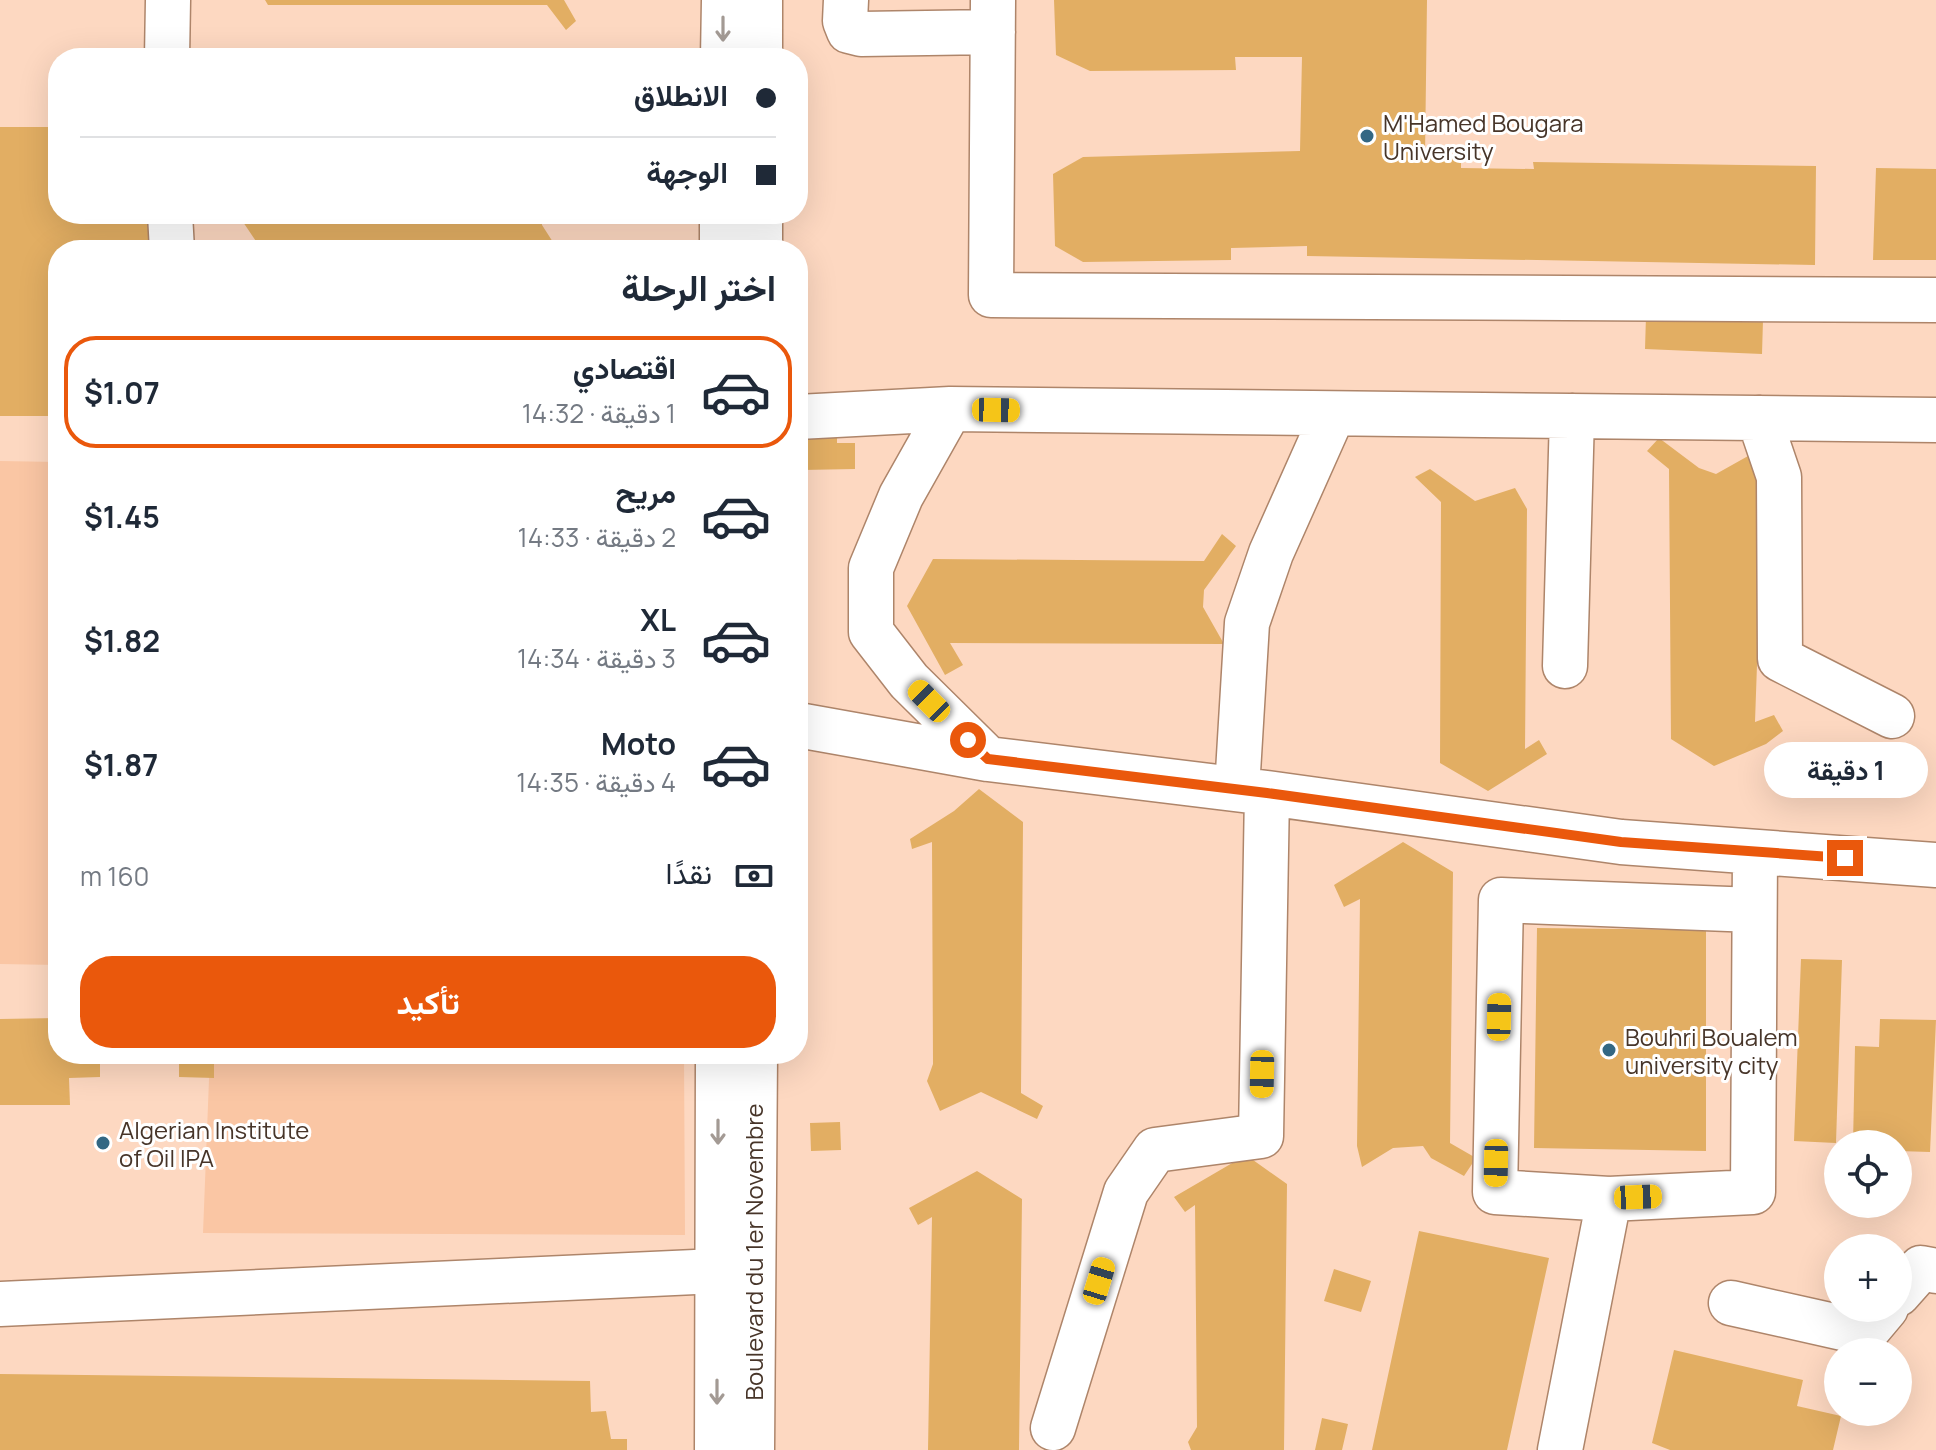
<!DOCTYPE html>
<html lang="ar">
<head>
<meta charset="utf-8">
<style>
  body { margin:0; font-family:Manrope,Vazirmatn,sans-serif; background:#f6f6f7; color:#1f2937; direction:rtl; height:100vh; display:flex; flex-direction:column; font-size:30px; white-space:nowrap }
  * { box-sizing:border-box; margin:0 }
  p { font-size:26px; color:#747a83 }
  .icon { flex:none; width:44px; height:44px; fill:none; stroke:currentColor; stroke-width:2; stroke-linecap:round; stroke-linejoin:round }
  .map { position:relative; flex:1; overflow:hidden; direction:ltr }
  .panel { position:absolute; left:48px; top:240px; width:760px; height:824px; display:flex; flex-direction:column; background:#fff; border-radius:32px; box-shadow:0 8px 32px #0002; direction:rtl }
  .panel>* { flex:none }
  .top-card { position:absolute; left:48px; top:48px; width:760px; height:176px; border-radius:32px; box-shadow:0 8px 32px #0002; direction:rtl; display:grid; align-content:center; height:176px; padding:0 32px; background:#fff }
  .controls { position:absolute; left:1824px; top:1130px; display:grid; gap:16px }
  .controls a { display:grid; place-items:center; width:88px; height:88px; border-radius:50%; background:#fff; box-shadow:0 8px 32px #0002; font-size:40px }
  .end { position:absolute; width:36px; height:36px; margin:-18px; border:10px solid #ea580c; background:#fff; box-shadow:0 0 0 4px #fff }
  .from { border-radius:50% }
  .bubble { position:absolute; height:56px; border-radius:28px; background:#fff; box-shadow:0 8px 32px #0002; font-size:26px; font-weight:700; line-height:56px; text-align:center; direction:rtl }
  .car { position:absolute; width:24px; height:48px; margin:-24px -12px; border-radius:10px; box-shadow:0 0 6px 2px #0007; background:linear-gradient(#f5c518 24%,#345 0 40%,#f5c518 0 76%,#345 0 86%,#f5c518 0) }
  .top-card b { display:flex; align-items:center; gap:28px; height:76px; font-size:30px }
  .top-card b+b { border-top:2px solid #e0e1e3 }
  .top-card i { width:20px; height:20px; background:#1f2937 }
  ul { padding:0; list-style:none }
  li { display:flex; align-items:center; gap:24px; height:112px; margin:0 16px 12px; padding:0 16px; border:4px solid transparent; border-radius:32px }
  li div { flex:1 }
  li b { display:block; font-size:30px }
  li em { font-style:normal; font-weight:700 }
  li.selected { border-color:#ea580c }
  li>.icon { width:72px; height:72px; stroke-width:1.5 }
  h2 { padding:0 32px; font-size:36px; line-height:96px }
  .pay { display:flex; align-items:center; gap:20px; height:88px; padding:0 32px; font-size:30px }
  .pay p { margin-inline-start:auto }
  .action { display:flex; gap:16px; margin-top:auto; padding:16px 32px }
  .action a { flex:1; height:92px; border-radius:32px; background:#ea580c; color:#fff; font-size:32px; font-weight:700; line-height:92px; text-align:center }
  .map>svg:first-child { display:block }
  .green { fill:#fac6a4 }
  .building { fill:#e2ae63 }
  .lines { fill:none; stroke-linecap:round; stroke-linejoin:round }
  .minor-casing { stroke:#ae856a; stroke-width:47 }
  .major-casing { stroke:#ae856a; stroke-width:47 }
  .minor { stroke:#fff; stroke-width:44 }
  .major { stroke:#fff; stroke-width:44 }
  .oneway { stroke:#a39a94 }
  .route { stroke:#ea580c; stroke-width:10 }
  .poi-dot { fill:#336783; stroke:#fff; stroke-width:3 }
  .labels { text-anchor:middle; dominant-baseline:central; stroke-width:6; stroke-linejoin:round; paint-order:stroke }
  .poi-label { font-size:24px; fill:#473529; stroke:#fff; text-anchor:start }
  .street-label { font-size:24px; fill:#473529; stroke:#fff }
</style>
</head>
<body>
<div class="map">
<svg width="1936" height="1450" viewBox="0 0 1936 1450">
  <rect width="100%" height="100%" fill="#fdd8c1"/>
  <path class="green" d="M0 461 58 462V965L0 964Z
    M210 1054H684L685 1235 203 1233Z"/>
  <path class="building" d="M265 0H564L576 21 566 30 547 5H268Z
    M1054 0H1427L1425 156H1461V168L1534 169 1533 162 1816 166 1815 265 1307 256V246L1231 248V260L1083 262 1055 246 1053 174 1083 157 1300 151 1302 57H1235L1236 70 1090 71 1056 55Z
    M0 127H58V214H155V250H58V416H0Z
    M1876 168 1936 169V260H1873Z
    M244 214H541L542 225 558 250H262L241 219Z
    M1646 316 1763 320 1762 354 1645 349Z
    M801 423H837V443H855V469L802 470Z
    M1659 438 1699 468 1716 474 1757 451 1763 494 1755 722 1774 715 1783 731 1766 744 1714 766 1671 739 1669 469 1647 451Z
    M1430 469 1475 501 1515 488 1527 509 1525 749 1539 740 1547 754 1488 791 1440 763 1441 502 1415 477Z
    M1222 534 1236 546 1204 590 1203 607 1224 644 950 643 963 665 945 675 907 606 933 559 1204 561Z
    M979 789 1023 822 1021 1093 1043 1106 1037 1119 981 1092 940 1111 927 1081 933 1064 932 842 912 849 910 839 954 811Z
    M1403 842 1453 872 1450 1143 1476 1158 1464 1176 1431 1158 1423 1146 1393 1148 1362 1167 1357 1146 1360 899 1344 907 1334 885Z
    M1537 928 1706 930V1151L1534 1148Z
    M1801 959 1842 960 1836 1143 1794 1141Z
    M58 1018V1054H100V1077L69 1078 70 1105H0V1019Z
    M1880 1019 1936 1020 1930 1152 1898 1151V1144H1853L1855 1046 1879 1047Z
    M179 1054H214V1078L179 1077Z
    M840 1122 841 1150 811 1151 810 1123Z
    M1246 1155 1287 1184 1284 1450H1191L1188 1442 1197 1427 1195 1205 1185 1212 1174 1197Z
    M977 1171 1022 1199 1019 1450H928L932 1217 918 1225 909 1208Z
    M1419 1231 1549 1258 1507 1450H1372Z
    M1334 1269 1371 1281 1361 1312 1324 1301Z
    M1674 1350 1803 1380 1797 1406 1841 1416 1833 1450H1670L1652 1443Z
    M0 1374 590 1381 591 1412 606 1411 611 1439H627V1450H0Z
    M1322 1418 1348 1424 1342 1450H1315Z"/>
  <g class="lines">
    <defs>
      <path id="minor" d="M846 0 845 21 849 31 861 34 993 32
        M993 0 991 295 1936 300
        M167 58 168 0
        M170 214 172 250
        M950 409 901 496 871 568V632L909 681 988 759
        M798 417 950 409 1936 420
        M1759 418 1779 477 1780 659 1892 716
        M1565 666 1572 416
        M798 725 988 759 1267 793 1621 842 1936 865
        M1237 789 1247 623 1271 553 1333 414
        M1754 910 1501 900 1495 1192 1609 1199 1753 1192 1755 852
        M1898 1294 1921 1268 1936 1271
        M1731 1303 1865 1333 1886 1308
        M0 1304 717 1271
        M1053 1428 1126 1192 1155 1150 1261 1136 1267 793
        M1560 1450 1609 1199"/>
      <path id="major" d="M723 58 724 0
        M760 58V0
        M722 250V214
        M760 250V214
        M717 1450 718 1054
        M752 1450 755 1054"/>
    </defs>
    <use href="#minor" class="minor-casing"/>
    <use href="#major" class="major-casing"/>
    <use href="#minor" class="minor"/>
    <use href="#major" class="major"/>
  </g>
  <defs><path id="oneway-shaft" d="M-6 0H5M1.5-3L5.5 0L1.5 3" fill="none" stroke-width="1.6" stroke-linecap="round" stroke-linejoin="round" transform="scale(2)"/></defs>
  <g class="oneway">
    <use href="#oneway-shaft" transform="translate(723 29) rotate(90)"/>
    <use href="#oneway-shaft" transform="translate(718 1132) rotate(90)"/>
    <use href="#oneway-shaft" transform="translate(717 1392) rotate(90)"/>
  </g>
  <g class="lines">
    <path class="route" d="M968 740 988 759 1267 793 1621 842 1845 858"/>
  </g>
  <g class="poi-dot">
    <circle cx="1367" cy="136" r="8"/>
    <circle cx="1609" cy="1050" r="8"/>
    <circle cx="103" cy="1143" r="8"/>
  </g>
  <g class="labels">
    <g class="poi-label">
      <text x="1383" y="122">M'Hamed Bougara<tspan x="1383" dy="28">University</tspan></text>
      <text x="1625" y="1036">Bouhri Boualem<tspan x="1625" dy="28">university city</tspan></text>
      <text x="119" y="1129">Algerian Institute<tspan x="119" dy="28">of Oil IPA</tspan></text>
    </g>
    <g class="street-label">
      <text transform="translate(753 1252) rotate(-90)">Boulevard du 1er Novembre</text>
    </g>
  </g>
</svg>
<div class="controls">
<a><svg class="icon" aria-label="locate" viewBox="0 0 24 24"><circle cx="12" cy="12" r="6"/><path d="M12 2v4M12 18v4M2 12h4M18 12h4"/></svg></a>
<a>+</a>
<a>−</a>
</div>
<i class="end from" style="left:968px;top:740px"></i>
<i class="end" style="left:1845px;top:858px"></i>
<div class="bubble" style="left:1764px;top:742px;width:164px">1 دقيقة</div>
<i class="car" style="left:996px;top:410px;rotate:91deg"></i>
<i class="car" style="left:929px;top:701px;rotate:315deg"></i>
<i class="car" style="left:1499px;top:1017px;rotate:1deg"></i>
<i class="car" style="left:1262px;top:1074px;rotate:181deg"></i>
<i class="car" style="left:1496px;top:1163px;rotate:181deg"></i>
<i class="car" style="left:1638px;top:1197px;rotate:88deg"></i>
<i class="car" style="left:1099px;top:1281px;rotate:17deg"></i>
<div class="top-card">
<b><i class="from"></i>الانطلاق</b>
<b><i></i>الوجهة</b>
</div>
<section class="panel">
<h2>اختر الرحلة</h2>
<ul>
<li class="selected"><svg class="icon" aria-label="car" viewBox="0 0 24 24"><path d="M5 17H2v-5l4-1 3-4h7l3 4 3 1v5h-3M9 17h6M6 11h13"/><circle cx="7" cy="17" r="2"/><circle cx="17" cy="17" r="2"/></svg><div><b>اقتصادي</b><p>1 دقيقة · 14:32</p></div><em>$1.07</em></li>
<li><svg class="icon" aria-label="car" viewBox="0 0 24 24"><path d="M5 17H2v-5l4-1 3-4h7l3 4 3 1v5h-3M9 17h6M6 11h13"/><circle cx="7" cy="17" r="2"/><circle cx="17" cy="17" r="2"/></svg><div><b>مريح</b><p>2 دقيقة · 14:33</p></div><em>$1.45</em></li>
<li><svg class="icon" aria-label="car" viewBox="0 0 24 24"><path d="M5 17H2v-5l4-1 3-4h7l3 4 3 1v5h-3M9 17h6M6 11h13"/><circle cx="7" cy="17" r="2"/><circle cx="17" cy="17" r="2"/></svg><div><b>XL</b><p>3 دقيقة · 14:34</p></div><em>$1.82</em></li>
<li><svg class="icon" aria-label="car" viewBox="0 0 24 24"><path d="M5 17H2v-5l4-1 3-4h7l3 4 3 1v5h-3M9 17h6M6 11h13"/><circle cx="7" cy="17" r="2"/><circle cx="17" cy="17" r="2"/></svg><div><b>Moto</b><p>4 دقيقة · 14:35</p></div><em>$1.87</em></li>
</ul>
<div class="pay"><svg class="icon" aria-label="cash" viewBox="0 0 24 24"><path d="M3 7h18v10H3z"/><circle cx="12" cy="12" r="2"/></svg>نقدًا<p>160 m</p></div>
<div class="action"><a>تأكيد</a></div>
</section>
</div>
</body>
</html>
